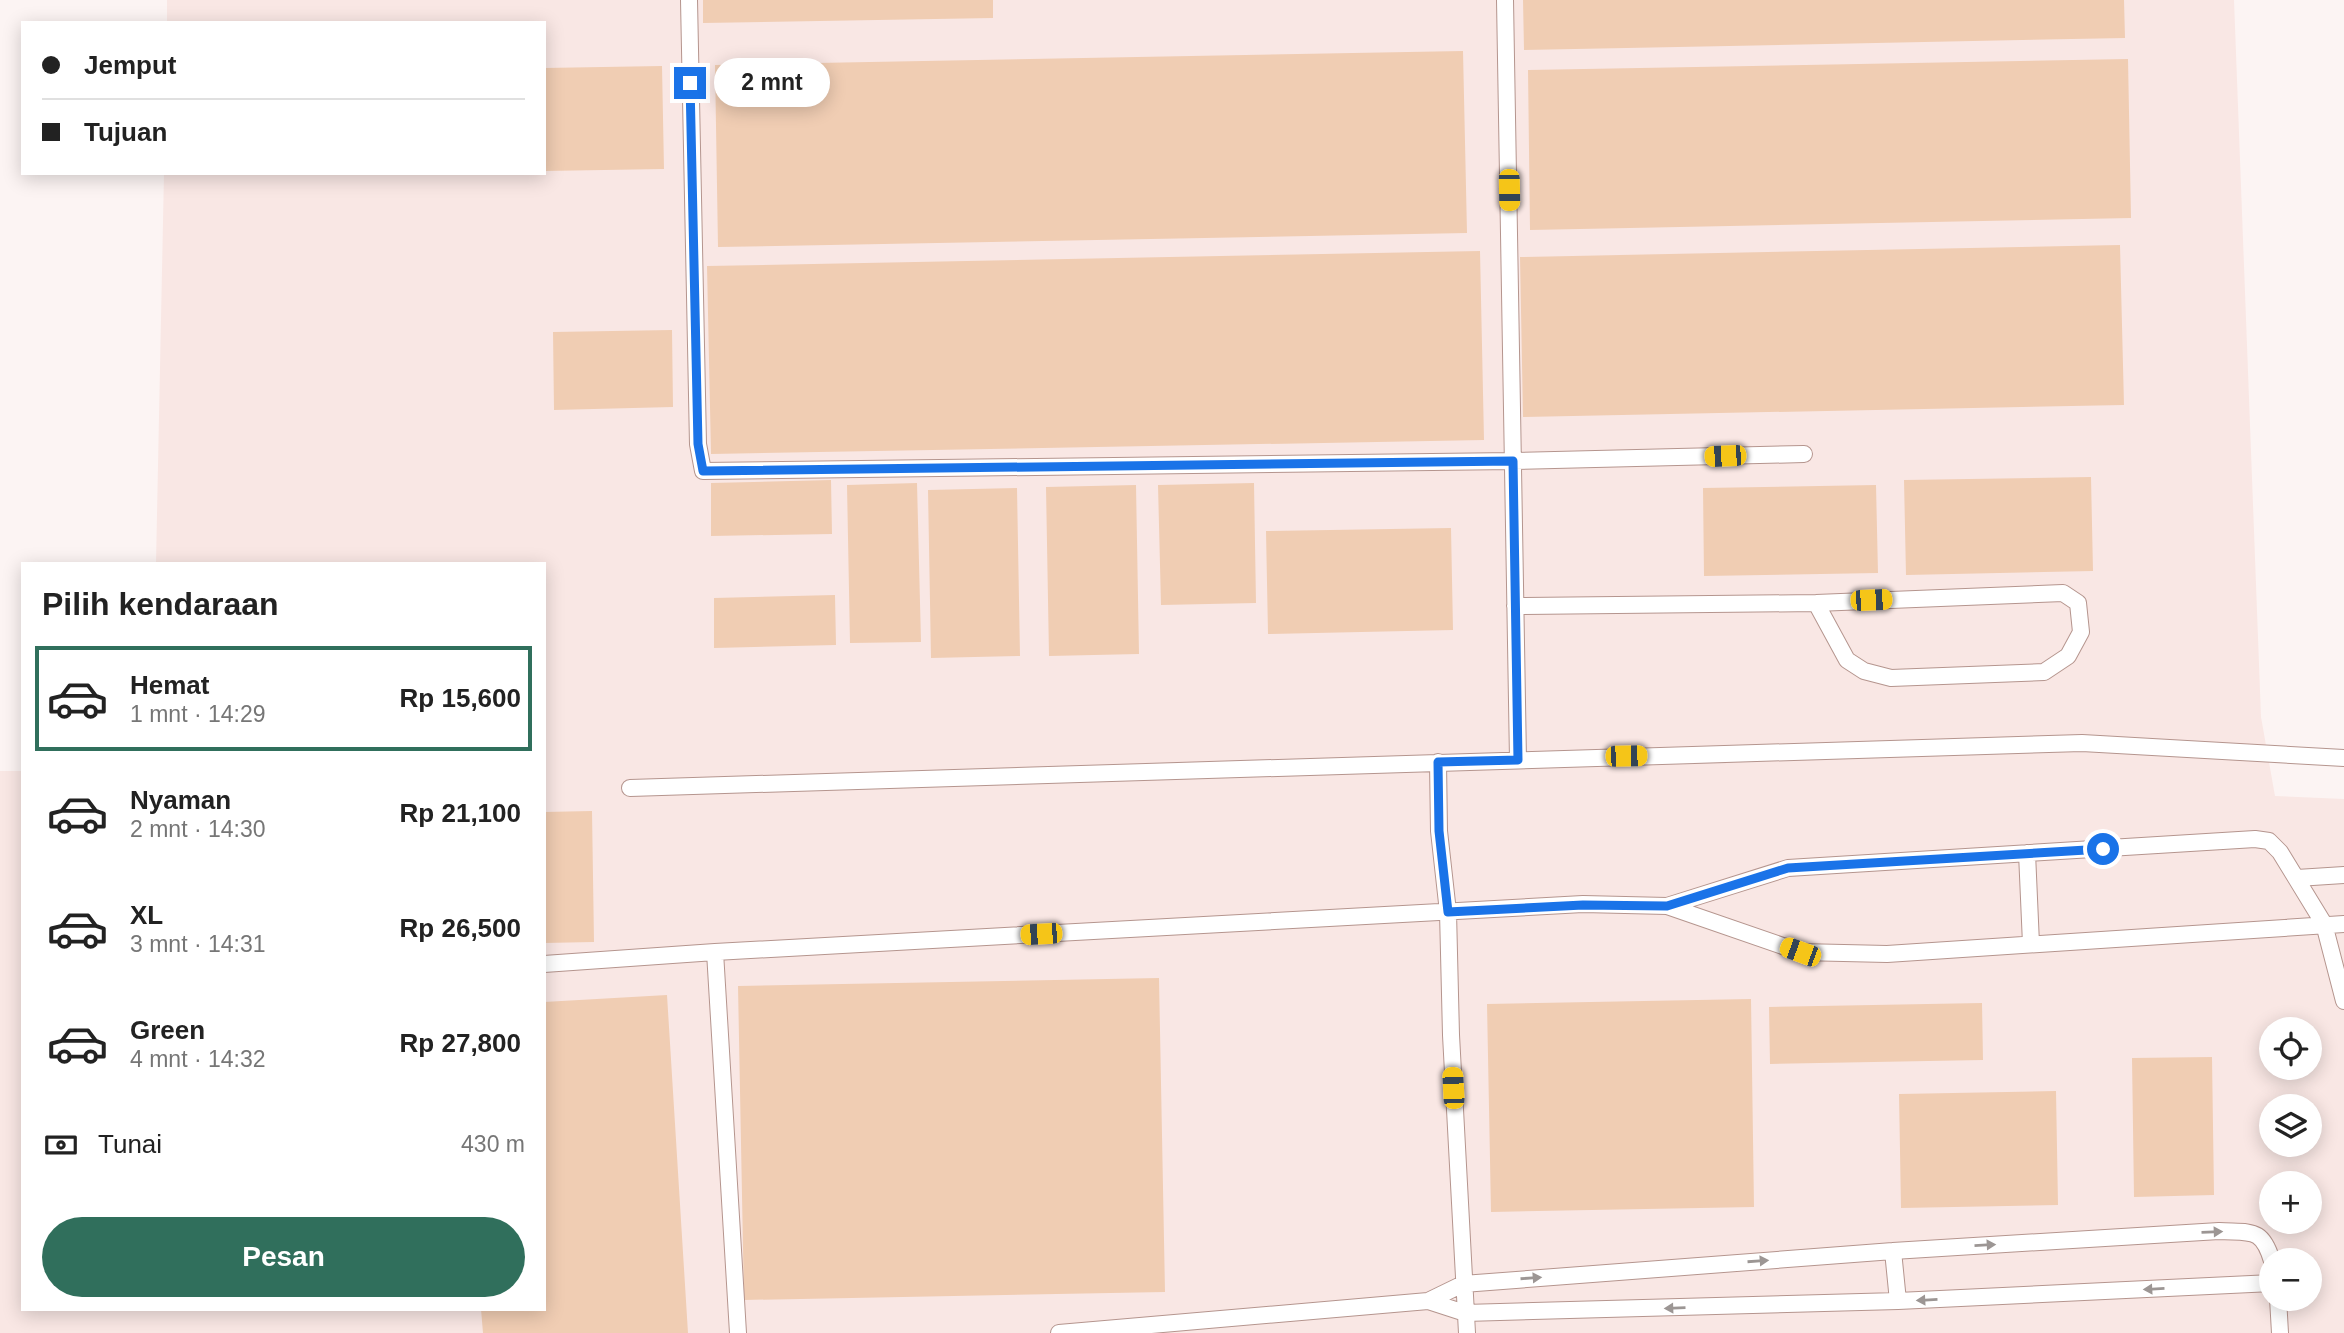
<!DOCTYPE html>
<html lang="id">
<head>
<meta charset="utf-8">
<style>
  body { margin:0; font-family:Arial,sans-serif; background:#f2f2f2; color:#222; height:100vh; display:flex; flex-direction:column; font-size:26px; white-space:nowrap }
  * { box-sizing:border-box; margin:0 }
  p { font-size:23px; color:#767676 }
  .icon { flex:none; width:38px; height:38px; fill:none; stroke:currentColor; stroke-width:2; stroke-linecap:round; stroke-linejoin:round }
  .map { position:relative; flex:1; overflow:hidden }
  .drawer { position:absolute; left:21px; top:562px; width:525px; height:749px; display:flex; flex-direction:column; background:#fff; border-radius:0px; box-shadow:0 4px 18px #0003 }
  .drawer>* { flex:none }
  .top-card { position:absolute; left:21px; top:21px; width:525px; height:154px; border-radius:0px; box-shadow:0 4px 18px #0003; display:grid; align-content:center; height:154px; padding:0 21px; background:#fff }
  .controls { position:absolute; left:2259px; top:1017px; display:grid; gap:14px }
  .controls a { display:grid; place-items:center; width:63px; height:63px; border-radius:50%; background:#fff; box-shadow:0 4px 18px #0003; font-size:35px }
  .end { position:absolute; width:32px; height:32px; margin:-16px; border:9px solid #1a73e8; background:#fff; box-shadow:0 0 0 4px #fff }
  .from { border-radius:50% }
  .bubble { position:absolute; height:49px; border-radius:24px; background:#fff; box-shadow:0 4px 18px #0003; font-size:23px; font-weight:700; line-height:49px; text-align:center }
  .car { position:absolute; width:21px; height:42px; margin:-21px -10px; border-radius:9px; box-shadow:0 0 5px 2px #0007; background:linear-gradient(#f5c518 24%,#345 0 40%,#f5c518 0 76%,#345 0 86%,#f5c518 0) }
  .top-card b { display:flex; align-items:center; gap:24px; height:66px; font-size:26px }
  .top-card b+b { border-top:2px solid #e0e0e0 }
  .top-card i { width:18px; height:18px; background:#222 }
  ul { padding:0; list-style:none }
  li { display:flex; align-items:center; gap:21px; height:105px; margin:0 14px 10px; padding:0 7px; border:4px solid transparent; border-radius:0px }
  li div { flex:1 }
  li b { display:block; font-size:26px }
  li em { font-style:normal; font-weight:700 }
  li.active { border-color:#306f5c }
  li>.icon { width:63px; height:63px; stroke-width:1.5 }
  h2 { padding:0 21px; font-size:32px; line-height:84px }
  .pay { display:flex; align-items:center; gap:18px; height:77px; padding:0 21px; font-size:26px }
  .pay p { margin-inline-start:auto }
  .cta { display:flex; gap:14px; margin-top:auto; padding:14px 21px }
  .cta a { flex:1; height:80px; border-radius:42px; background:#306f5c; color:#fff; font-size:28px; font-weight:700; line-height:80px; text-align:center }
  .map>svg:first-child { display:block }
  .built { fill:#f9e7e4; fill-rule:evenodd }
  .building { fill:#f0cdb3 }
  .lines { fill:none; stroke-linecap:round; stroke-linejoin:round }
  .lane-casing { stroke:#b5958e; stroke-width:18 }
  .lane { stroke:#fff; stroke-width:16 }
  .oneway { fill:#9c9694 }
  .route { stroke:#1a73e8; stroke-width:9 }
</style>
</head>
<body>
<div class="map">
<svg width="2344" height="1333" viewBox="0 0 2344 1333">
  <rect width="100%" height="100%" fill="#fcf4f3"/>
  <path class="built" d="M167 0H2234L2261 717 2275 796 2344 799V1333H0V771H23V1309H544V564L156 563 164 173H544V23H167ZM2272 1029H2310V1068H2272ZM2272 1106H2310V1144H2272ZM2272 1183H2310V1222H2272ZM2272 1260H2310V1298H2272Z"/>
  <path class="building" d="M703 0H993V18L703 23Z
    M1523 0H2124L2125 38 1524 50Z
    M1463 51 1467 233 718 247 715 65Z
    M2128 59 2131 218 1530 230 1528 70Z
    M662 66 664 169 544 171V68Z
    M2120 245 2124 405 1523 417 1520 257Z
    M1480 251 1484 440 711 454 707 266Z
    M672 330 673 407 554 410 553 332Z
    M2091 477 2093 571 1906 575 1904 480Z
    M831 480 832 534 711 536V483Z
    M917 483 921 642 850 643 847 485Z
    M1254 483 1256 603 1161 605 1158 485Z
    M1136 485 1139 654 1049 656 1046 487Z
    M1876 485 1878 573 1704 576 1703 488Z
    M1017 488 1020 656 931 658 928 490Z
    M1451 528 1453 630 1268 634 1266 531Z
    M835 595 836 645 714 648V598Z
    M592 811 594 942 544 943V812Z
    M1159 978 1165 1292 744 1300 738 986Z
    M667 995 688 1333H483L481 1309H544V1002Z
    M1751 999 1754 1207 1491 1212 1487 1004Z
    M1982 1003 1983 1060 1770 1064 1769 1007Z
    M2212 1057 2214 1195 2134 1197 2132 1058Z
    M2056 1091 2058 1205 1901 1208 1899 1094Z"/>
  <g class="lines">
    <defs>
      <path id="lane" d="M689 0 698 444 703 471 1513 461 1804 454
        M1505 0 1518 760
        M1515 606 1816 603 2063 593 2078 603 2081 632 2068 656 2044 672 1891 678 1864 671 1847 660 1816 603
        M1438 762 1439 831 1448 912 1451 1035 1467 1333
        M630 788 2082 743 2344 758
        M2027 853 2031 944
        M2297 878 2344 875
        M1667 906 1788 868 2255 839 2269 841 2280 852 2324 924 2344 1001
        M715 952 738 1333
        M544 964 715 952 1583 904 1667 906 1800 952 1887 954 2344 924
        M1893 1251 1898 1301
        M2278 1298 2280 1333
        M1428 1301 1465 1313 1898 1301 2272 1283
        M1059 1333 1428 1301 1463 1284 1893 1251 2219 1231C2251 1233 2262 1227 2272 1261"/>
    </defs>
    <use href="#lane" class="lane-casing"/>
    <use href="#lane" class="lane"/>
  </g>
  <defs><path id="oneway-solid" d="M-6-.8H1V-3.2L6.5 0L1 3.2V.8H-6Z" transform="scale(1.75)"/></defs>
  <g class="oneway">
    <use href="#oneway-solid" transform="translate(2212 1232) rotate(-2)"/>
    <use href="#oneway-solid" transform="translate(1985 1245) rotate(-3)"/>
    <use href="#oneway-solid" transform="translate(1758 1261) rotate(-4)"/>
    <use href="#oneway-solid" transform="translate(1531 1278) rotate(-4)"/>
    <use href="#oneway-solid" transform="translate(2154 1289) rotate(177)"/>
    <use href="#oneway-solid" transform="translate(1927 1300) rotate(177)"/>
    <use href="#oneway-solid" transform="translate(1675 1308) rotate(178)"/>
  </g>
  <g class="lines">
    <path class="route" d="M690 83 698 444 703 471 1513 461 1518 760 1438 762 1439 831 1448 912 1583 905 1667 906 1788 868 2103 849"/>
  </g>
</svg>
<div class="controls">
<a><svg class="icon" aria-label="locate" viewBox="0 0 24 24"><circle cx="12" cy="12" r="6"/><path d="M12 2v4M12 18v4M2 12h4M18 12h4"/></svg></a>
<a><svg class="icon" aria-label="layers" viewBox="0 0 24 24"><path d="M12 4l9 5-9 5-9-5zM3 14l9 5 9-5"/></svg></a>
<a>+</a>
<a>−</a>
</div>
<i class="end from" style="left:2103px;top:849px"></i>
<i class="end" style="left:690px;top:83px"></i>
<div class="bubble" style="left:714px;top:58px;width:116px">2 mnt</div>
<i class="car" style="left:1509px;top:190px;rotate:179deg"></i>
<i class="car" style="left:1725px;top:456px;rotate:268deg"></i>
<i class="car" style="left:1871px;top:600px;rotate:88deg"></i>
<i class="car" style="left:1626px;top:756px;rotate:89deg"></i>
<i class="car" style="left:1041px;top:934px;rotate:267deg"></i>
<i class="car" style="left:1800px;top:952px;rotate:290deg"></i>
<i class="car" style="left:1453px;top:1088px;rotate:357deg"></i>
<div class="top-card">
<b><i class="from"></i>Jemput</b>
<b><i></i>Tujuan</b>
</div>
<section class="drawer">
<h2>Pilih kendaraan</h2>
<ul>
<li class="active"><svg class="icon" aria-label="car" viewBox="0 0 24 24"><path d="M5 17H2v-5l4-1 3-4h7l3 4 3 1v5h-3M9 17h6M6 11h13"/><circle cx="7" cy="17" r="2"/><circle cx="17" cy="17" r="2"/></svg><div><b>Hemat</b><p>1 mnt · 14:29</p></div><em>Rp 15,600</em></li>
<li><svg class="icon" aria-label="car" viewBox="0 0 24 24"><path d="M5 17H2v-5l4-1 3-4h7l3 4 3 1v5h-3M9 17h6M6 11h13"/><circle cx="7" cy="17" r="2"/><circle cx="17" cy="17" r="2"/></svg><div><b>Nyaman</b><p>2 mnt · 14:30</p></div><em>Rp 21,100</em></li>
<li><svg class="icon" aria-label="car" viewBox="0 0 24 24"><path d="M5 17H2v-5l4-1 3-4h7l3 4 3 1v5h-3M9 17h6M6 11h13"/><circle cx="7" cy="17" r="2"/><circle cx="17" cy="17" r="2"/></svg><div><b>XL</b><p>3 mnt · 14:31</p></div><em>Rp 26,500</em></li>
<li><svg class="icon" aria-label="car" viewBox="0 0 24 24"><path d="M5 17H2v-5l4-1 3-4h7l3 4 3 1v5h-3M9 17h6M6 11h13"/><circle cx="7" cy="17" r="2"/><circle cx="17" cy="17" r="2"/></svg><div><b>Green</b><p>4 mnt · 14:32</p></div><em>Rp 27,800</em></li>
</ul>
<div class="pay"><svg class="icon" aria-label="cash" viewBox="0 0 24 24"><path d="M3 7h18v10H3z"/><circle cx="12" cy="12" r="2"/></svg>Tunai<p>430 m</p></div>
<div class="cta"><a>Pesan</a></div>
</section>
</div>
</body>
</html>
